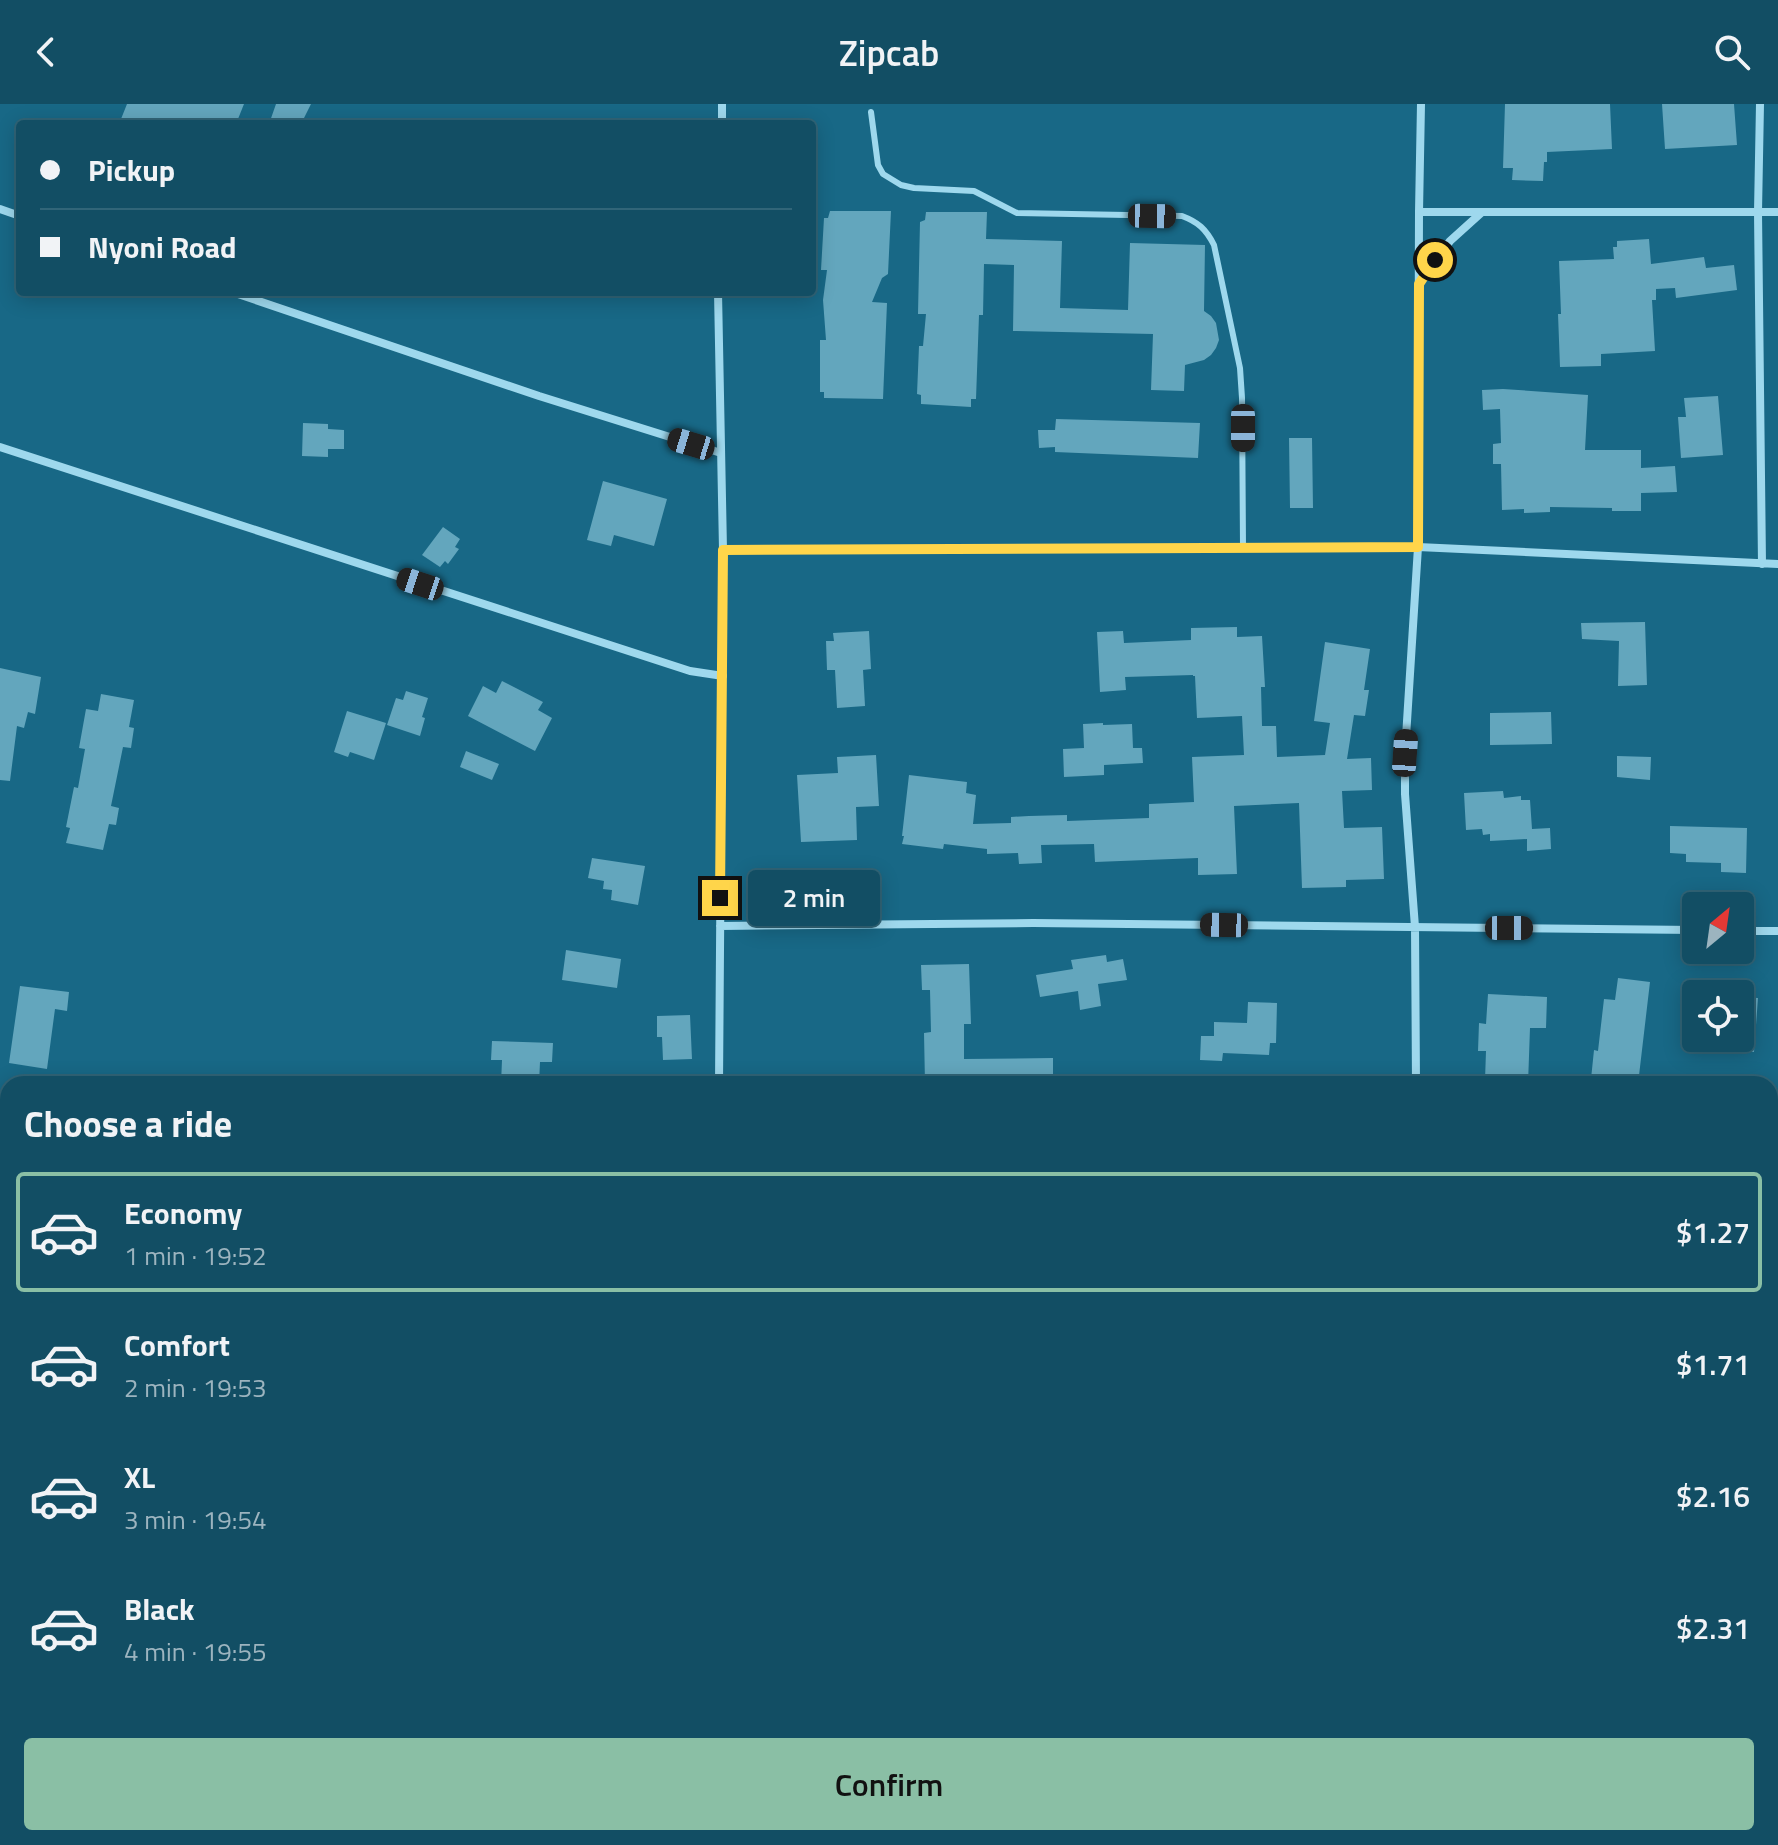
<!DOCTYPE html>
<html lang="en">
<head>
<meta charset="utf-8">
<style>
  body { margin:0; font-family:"Titillium Web",sans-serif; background:#1b556a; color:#f1f3f6; height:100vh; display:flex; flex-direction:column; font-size:30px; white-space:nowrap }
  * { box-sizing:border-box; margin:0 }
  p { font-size:26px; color:#9cb4bf }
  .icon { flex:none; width:44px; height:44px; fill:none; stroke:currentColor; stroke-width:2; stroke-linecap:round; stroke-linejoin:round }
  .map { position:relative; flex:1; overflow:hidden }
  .panel { position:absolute; left:0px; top:972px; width:1778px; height:770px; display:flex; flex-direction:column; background:#124e64; border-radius:24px 24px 0 0; box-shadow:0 4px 20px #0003,0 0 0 2px #316578 }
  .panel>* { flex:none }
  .banner { position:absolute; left:16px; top:16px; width:800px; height:176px; border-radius:8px; box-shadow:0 4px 20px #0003,0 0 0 2px #316578; display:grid; align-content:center; height:176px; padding:0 24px; background:#124e64 }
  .needle { width:52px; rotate:29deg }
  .controls { position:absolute; left:1682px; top:788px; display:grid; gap:16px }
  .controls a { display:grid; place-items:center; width:72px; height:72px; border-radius:8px; background:#124e64; box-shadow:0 4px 20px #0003,0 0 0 2px #316578; font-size:40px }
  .end { position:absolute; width:36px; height:36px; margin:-18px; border:10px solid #ffd54a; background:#111; box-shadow:0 0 0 4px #111 }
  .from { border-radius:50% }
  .bubble { position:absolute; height:56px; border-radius:8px; background:#124e64; box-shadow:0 4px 20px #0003,0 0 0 2px #316578; font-size:26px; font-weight:600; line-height:56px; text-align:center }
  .car { position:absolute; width:24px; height:48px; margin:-24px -12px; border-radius:10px; box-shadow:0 0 6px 2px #0007; background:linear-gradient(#222 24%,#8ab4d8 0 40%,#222 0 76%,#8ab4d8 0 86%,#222 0) }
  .banner b { display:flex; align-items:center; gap:28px; height:76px; font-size:30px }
  .banner b+b { border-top:2px solid #316578 }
  .banner i { width:20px; height:20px; background:#f1f3f6 }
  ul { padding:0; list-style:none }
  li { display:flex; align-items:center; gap:24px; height:120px; margin:0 16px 12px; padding:0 8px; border:4px solid transparent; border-radius:8px }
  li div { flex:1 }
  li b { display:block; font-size:30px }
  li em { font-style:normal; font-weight:600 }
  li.on { border-color:#8abfa5 }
  li>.icon { width:72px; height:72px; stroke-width:1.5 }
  h2 { padding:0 24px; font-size:36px; line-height:96px }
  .button { display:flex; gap:16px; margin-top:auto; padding:16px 24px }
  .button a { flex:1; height:92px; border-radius:8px; background:#8abfa5; color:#111; font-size:32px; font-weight:600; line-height:92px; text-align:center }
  header { display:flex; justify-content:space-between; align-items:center; height:104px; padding:0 24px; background:#124e64; font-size:36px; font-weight:600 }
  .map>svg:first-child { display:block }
  .building { fill:#63a6bd }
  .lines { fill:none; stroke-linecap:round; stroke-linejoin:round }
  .service { stroke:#9ed8ed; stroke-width:6 }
  .minor { stroke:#9ed8ed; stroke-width:8 }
  .route { stroke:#ffd54a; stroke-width:10 }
</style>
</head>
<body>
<header><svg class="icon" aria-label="back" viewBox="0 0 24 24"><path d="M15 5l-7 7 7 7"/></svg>Zipcab<svg class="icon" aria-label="search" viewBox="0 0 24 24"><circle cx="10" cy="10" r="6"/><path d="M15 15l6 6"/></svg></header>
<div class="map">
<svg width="1778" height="1741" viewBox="0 0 1778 1741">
  <rect width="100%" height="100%" fill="#186886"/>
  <path class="building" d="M127 0H244L236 20H119Z
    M276 0H311L301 20H269Z
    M1505 0H1610L1612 45 1547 48V58H1544L1543 77 1512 76 1513 64H1503Z
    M1662 0H1734L1737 41 1665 45Z
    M830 107H891L888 170 882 174 872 198 887 199 883 295 824 294V288H820V236H826L823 196 827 166H821L824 114H828Z
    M926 108H987L986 135 1062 137 1060 204 1128 206 1130 139 1205 141 1204 207 1211 212 1216 219 1219 236 1216 244 1211 251 1204 256 1185 261 1184 287 1151 286 1153 230 1013 227 1014 161 984 160 983 211H979L976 295H971V303L921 300V291L917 290 919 242H923L926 210H918L920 118 925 116Z
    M1649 135 1651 160 1704 153 1706 164 1734 161 1737 186 1676 194 1675 184 1656 185V196H1652L1655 247 1601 250V262L1560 263 1558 210H1561L1559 157 1614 155 1613 143H1617V137Z
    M1503 285 1588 291 1585 346H1641V364L1675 362 1677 388 1641 389V407H1612V404L1550 403V408L1524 409V405L1502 406 1501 360H1493V340L1501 339 1500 305 1483 306 1482 286Z
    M1718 292 1723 351 1681 354 1678 313H1686L1684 294Z
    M1056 315 1200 319 1198 354 1055 348V343L1039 344 1038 326H1055Z
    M303 319 328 320V325L344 326V345H328V353L302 352Z
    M1289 334H1312L1313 404H1290Z
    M603 377 667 395 654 442 614 431 611 442 587 436Z
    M443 423 460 435 455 443 459 445 448 460 445 457 440 463 422 451Z
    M1645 518 1647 581 1618 582 1619 537 1582 535 1581 519Z
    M1237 523V533L1262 532 1265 583H1261L1262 622H1276L1277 653 1325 651 1330 619 1314 617 1325 538 1370 545 1364 586H1369L1365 612 1354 611 1347 655 1371 654 1372 686 1342 687 1344 724 1382 723 1384 775 1346 776V783L1302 784 1299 699 1234 702 1237 770 1198 771V754L1095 758 1094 740 1041 741 1042 759 1019 760 1018 749 987 750V745L944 740 943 745 902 740 904 732H902L909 671 967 678 966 689 976 691 973 720 1011 719V713L1029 712 1067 711V717L1149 714V700L1194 698 1192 653 1244 651 1242 612 1197 614 1195 572H1193V571L1125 573 1126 586 1100 588 1097 528 1123 527 1124 539 1191 536V524Z
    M869 527 871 565 863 566 865 602 837 604 835 566H827L826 537H834L833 529Z
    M0 564 41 573 35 610 28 608 24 624 17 622 10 677 0 676Z
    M502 577 543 598 538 606 552 614 535 647 468 612 483 582 496 589Z
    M406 587 428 594 422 613 425 614 420 632 387 621 396 594 403 596Z
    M101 590 134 596 129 623 134 624 131 644 123 643 111 702 119 704 116 721 109 720 103 746 66 739 70 724 66 723 74 683 78 684 85 645 79 644 86 605 98 607Z
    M347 607 386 619 374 656 350 648 348 653 334 648Z
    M1551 608 1552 640 1490 641V609Z
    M1103 619V621L1132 620 1133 644H1142L1143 659 1104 661V671L1064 673 1063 645 1084 644 1083 620Z
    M466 647 499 660 492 676 460 663Z
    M876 651 879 702 856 703 857 736 801 738 797 671 838 669 837 653Z
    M1617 652 1651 653 1650 676 1617 673Z
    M1503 687 1504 694 1521 692V696H1530L1532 725 1550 724 1551 745 1527 747V735L1490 737V730L1483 731 1482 725 1466 726 1464 689Z
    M1670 722 1747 724 1746 769 1721 768V759L1686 758V750L1670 749Z
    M592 754 645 762 638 801 611 796 612 786 603 785 604 777 588 774Z
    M566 846 621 855 617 884 562 876Z
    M1106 851 1107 858 1123 855 1127 876 1098 880 1101 902 1080 906 1078 887 1040 893 1036 871 1073 865 1071 856Z
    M969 860 971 920H964V955L1053 954V980H925L924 929 931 928 930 886H922L921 861Z
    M1618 874 1650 878 1638 980H1605V977L1591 975 1594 946 1598 947 1604 895 1615 896Z
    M20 882 69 888 67 907 55 905 47 965 9 959Z
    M1488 890 1547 893 1546 924H1530L1528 980H1502V976H1485L1486 947H1478L1479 919 1486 920Z
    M1740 893 1758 894 1754 948 1740 947Z
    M1248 898 1277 899 1276 939H1270L1269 951 1223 949 1222 957 1200 956 1201 932H1214V918L1247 919Z
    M690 911 692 955 663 956 662 933H657V912Z
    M492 937 553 939 552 958H540L539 980H501L502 956H491Z"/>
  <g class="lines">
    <path class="service" d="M871 8 878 61 883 70 901 81 914 84 974 87 1017 109 1182 112C1198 118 1206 125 1214 141L1240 264 1242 294 1243 443"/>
    <path class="minor" d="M1760 0 1758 108 1762 460
      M722 20V0
      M0 105 20 112
      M1419 108 1421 0
      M1419 179 1450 137 1481 109
      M232 188 539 292 721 349
      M718 188 723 446 719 980
      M0 343 690 567 723 572
      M723 446 1418 443 1778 460
      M720 822 1033 819 1696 826
      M1740 827H1778
      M1416 980 1415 823 1405 690V649L1418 443 1419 108H1778
      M0 1014 8 1016
      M1770 1198 1778 1197
      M0 1487 8 1489
      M125 1741 126 1734
      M712 1741V1734
      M1221 1741V1734"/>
  </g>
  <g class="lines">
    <path class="route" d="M720 794 723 446 1418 443 1419 180 1435 156"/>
  </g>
</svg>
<div class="controls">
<a><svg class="needle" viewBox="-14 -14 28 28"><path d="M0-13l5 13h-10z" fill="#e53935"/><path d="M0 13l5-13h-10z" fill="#9cb4bf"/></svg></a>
<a><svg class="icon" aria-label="locate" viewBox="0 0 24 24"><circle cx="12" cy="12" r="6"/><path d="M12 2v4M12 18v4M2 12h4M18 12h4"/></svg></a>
</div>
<i class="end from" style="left:1435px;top:156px"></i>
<i class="end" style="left:720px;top:794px"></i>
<div class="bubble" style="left:748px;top:766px;width:132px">2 min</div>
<i class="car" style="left:1152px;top:112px;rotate:91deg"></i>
<i class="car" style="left:1243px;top:324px;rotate:180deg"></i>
<i class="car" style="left:691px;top:340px;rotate:287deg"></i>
<i class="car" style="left:420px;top:480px;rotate:288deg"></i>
<i class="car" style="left:1405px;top:649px;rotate:4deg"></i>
<i class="car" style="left:1224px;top:821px;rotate:271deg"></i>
<i class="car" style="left:1509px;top:824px;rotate:90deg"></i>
<div class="banner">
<b><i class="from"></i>Pickup</b>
<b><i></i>Nyoni Road</b>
</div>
<section class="panel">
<h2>Choose a ride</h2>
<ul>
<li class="on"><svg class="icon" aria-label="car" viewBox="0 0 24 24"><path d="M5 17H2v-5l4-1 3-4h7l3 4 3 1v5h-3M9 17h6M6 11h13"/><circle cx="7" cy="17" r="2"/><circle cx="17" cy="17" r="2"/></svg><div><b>Economy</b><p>1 min · 19:52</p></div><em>$1.27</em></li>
<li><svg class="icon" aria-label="car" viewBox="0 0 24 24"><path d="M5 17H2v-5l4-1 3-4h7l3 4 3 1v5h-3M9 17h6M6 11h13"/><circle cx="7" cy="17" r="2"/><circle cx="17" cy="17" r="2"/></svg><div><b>Comfort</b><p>2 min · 19:53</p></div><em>$1.71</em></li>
<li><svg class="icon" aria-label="car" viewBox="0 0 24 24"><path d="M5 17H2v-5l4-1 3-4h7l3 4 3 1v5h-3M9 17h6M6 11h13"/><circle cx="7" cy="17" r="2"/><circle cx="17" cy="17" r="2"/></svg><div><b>XL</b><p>3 min · 19:54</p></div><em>$2.16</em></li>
<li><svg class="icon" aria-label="car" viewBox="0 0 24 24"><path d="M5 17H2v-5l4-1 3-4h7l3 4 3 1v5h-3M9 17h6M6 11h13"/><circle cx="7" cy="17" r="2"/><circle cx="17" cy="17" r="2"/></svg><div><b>Black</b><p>4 min · 19:55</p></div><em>$2.31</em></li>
</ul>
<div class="button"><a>Confirm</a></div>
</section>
</div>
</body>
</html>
